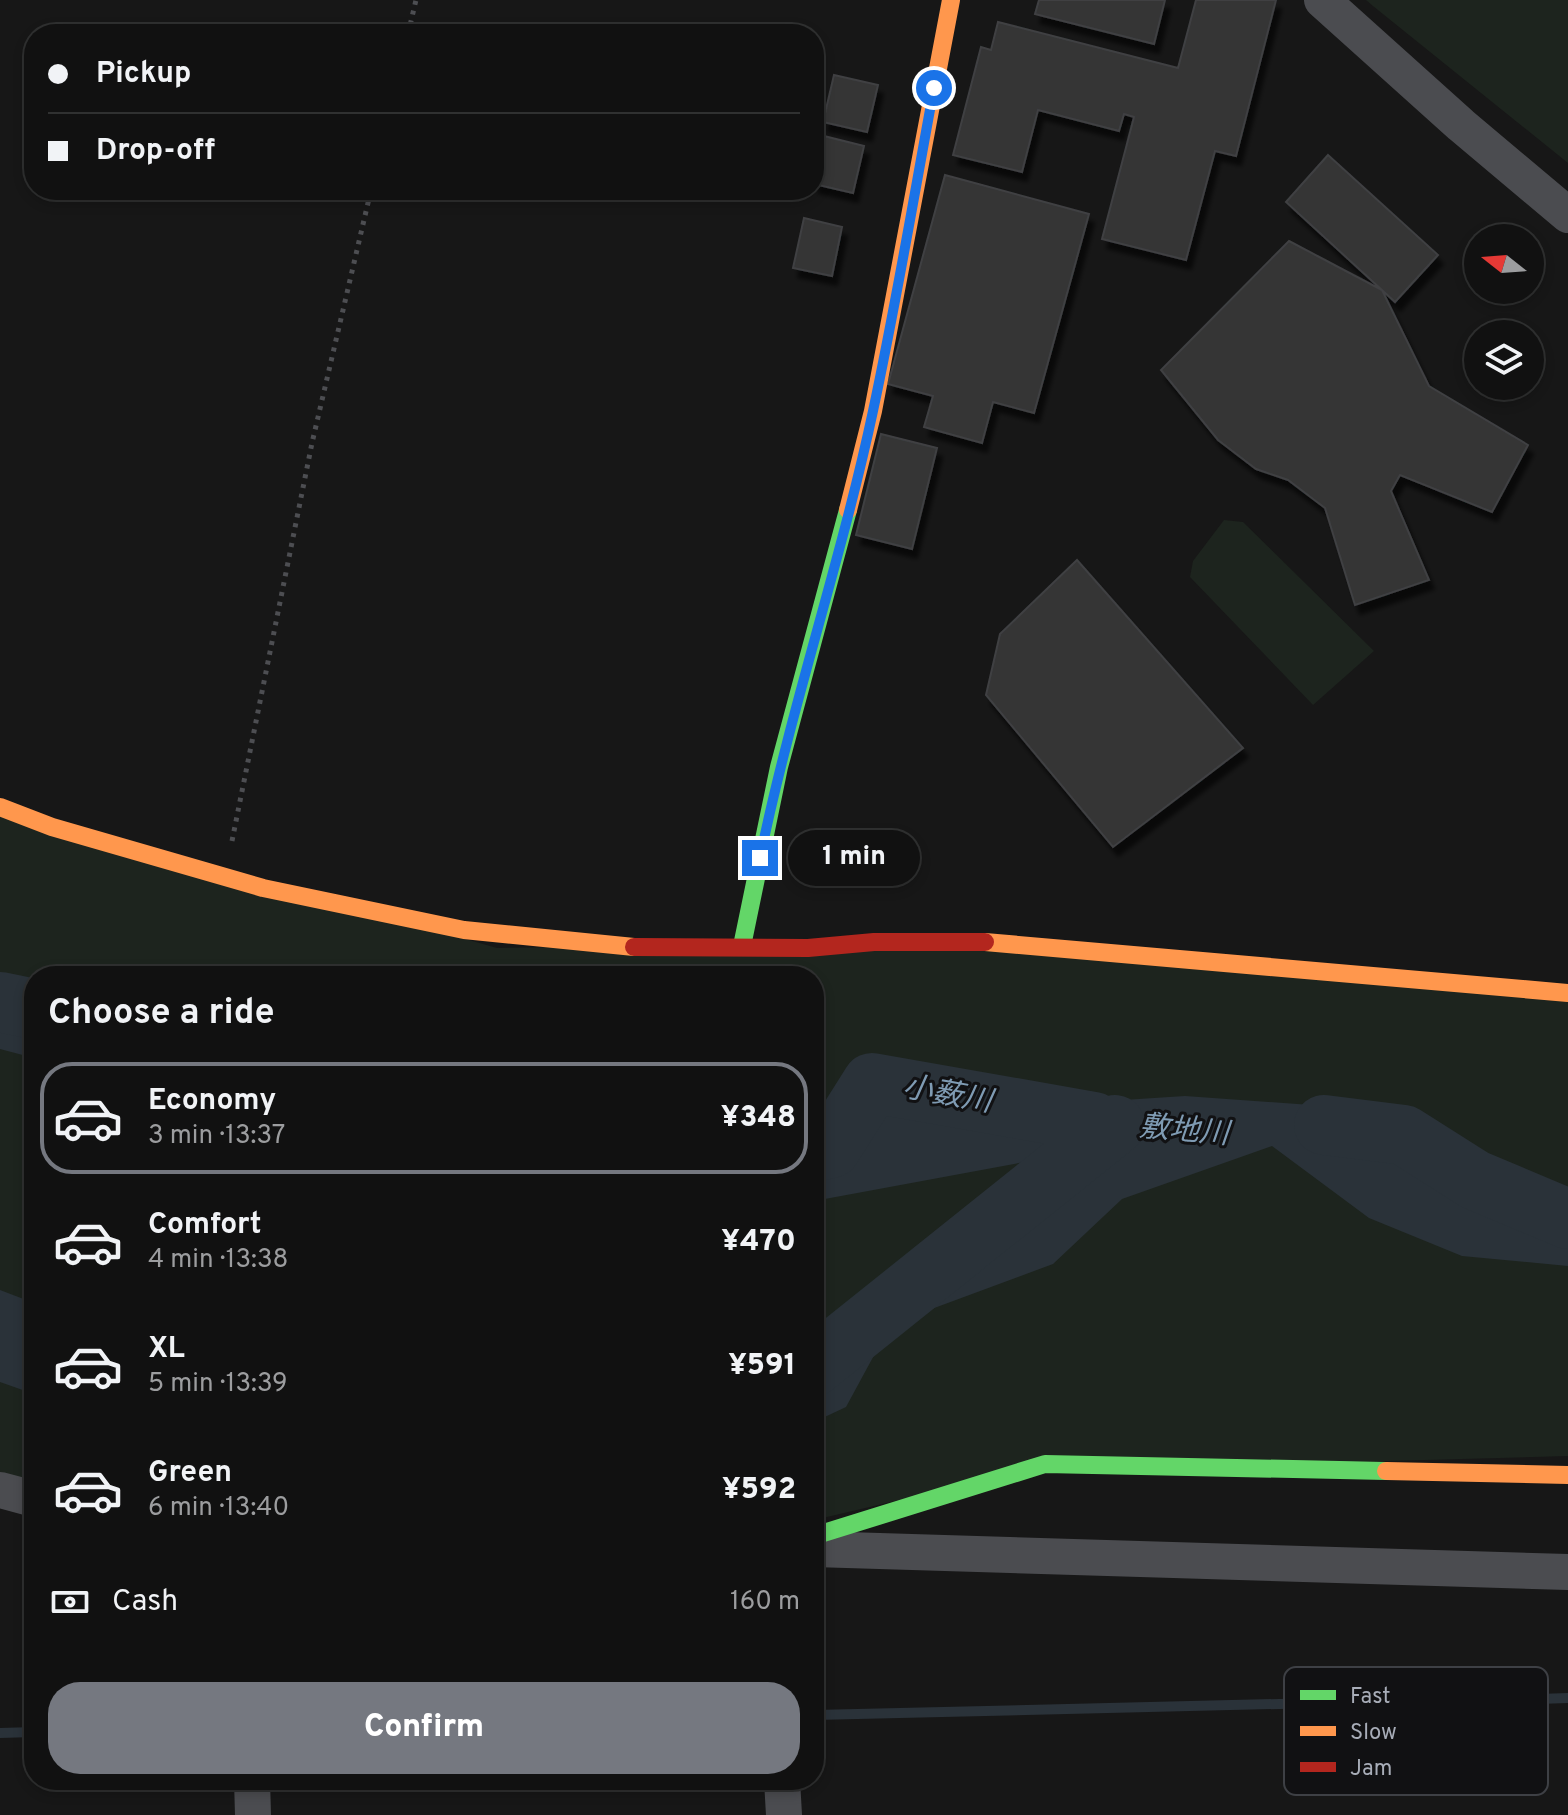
<!DOCTYPE html>
<html lang="en">
<head>
<meta charset="utf-8">
<style>
  body { margin:0; font-family:Overpass,"Noto Sans JP",sans-serif; background:#1e1f1f; color:#f1f3f6; height:100vh; display:flex; flex-direction:column; font-size:30px; white-space:nowrap }
  * { box-sizing:border-box; margin:0 }
  p { font-size:26px; color:#9c9d9f }
  .icon { flex:none; width:44px; height:44px; fill:none; stroke:currentColor; stroke-width:2; stroke-linecap:round; stroke-linejoin:round }
  .map { position:relative; flex:1; overflow:hidden }
  .sheet { position:absolute; left:24px; top:966px; width:800px; height:824px; display:flex; flex-direction:column; background:#111; border-radius:32px; box-shadow:0 4px 12px #0003,0 0 0 2px #303131 }
  .sheet>* { flex:none }
  .guide { position:absolute; left:24px; top:24px; width:800px; height:176px; border-radius:32px; box-shadow:0 4px 12px #0003,0 0 0 2px #303131; display:grid; align-content:center; height:176px; padding:0 24px; background:#111 }
  .needle { width:52px; rotate:287deg }
  .tools { position:absolute; left:1464px; top:224px; display:grid; gap:16px }
  .tools a { display:grid; place-items:center; width:80px; height:80px; border-radius:50%; background:#111; box-shadow:0 4px 12px #0003,0 0 0 2px #303131; font-size:40px }
  .end { position:absolute; width:36px; height:36px; margin:-18px; border:10px solid #1a73e8; background:#fff; box-shadow:0 0 0 4px #fff }
  .from { border-radius:50% }
  .bubble { position:absolute; height:56px; border-radius:28px; background:#111; box-shadow:0 4px 12px #0003,0 0 0 2px #303131; font-size:26px; font-weight:800; line-height:56px; text-align:center }
  .guide b { display:flex; align-items:center; gap:28px; height:76px; font-size:30px }
  .guide b+b { border-top:2px solid #303131 }
  .guide i { width:20px; height:20px; background:#f1f3f6 }
  ul { padding:0; list-style:none }
  li { display:flex; align-items:center; gap:24px; height:112px; margin:0 16px 12px; padding:0 8px; border:4px solid transparent; border-radius:32px }
  li div { flex:1 }
  li b { display:block; font-size:30px }
  li em { font-style:normal; font-weight:800 }
  li.active { border-color:#757880 }
  li>.icon { width:72px; height:72px; stroke-width:1.5 }
  h2 { padding:0 24px; font-size:36px; line-height:96px }
  .pay { display:flex; align-items:center; gap:20px; height:88px; padding:0 24px; font-size:30px }
  .pay p { margin-inline-start:auto }
  .action { display:flex; gap:16px; margin-top:auto; padding:16px 24px }
  .action a { flex:1; height:92px; border-radius:32px; background:#757880; color:#fff; font-size:32px; font-weight:800; line-height:92px; text-align:center }
  .map>svg:first-child { display:block }
  .green { fill:#1d241e }
  .water { fill:#2a3239 }
  .lines { fill:none; stroke-linecap:round; stroke-linejoin:round }
  .stream { stroke:#2a3239; stroke-width:10 }
  .river { stroke:#2a3239; stroke-width:60 }
  .building { fill:#353536; stroke:#3f4043; stroke-width:2; filter:url(#shadow) }
  .path { stroke:#4d4e52; stroke-width:5; stroke-dasharray:4 6; stroke-linecap:butt }
  .street { stroke:#4b4c50; stroke-width:36 }
  .fast { stroke:#63d668; stroke-width:18 }
  .slow { stroke:#ff974d; stroke-width:18 }
  .jam { stroke:#b3261e; stroke-width:18 }
  .route { stroke:#1a73e8; stroke-width:10 }
  .labels { text-anchor:middle; dominant-baseline:central; stroke-width:6; stroke-linejoin:round; paint-order:stroke }
  .water-label { font-size:30px; font-style:italic; fill:#7f9bb3; stroke:#111113 }
  .key { fill:#111113; stroke:#3e4045; stroke-width:2 }
  .key-label { font-size:22px; fill:#a8adb8 }
</style>
</head>
<body>
<div class="map">
<svg width="1568" height="1815" viewBox="0 0 1568 1815">
  <defs>
    <filter id="shadow"><feDropShadow dx="5" dy="9" stdDeviation="2" flood-color="#0009"/></filter>
  </defs>
  <rect width="100%" height="100%" fill="#171717"/>
  <path class="green" d="M1366 0H1568V163L1373 6Z
    M1224 520 1243 522 1374 651 1313 705 1190 577 1193 561Z
    M0 807 497 948 977 942 1568 997V1456L1023 1471 814 1520V976H34V1500L0 1497Z"/>
  <path class="water" d="M0 1007 34 1012V1058L0 1049Z
    M1185 1096 1311 1105 1322 1124 1404 1135 1475 1180 1568 1190V1266L1462 1256 1369 1218 1272 1146 1122 1199 1053 1264 891 1324 846 1407 814 1422V1331L931 1264 1017 1227 1105 1147 814 1201V1132L862 1117Z
    M0 1290 34 1303V1394L0 1382Z"/>
  <g class="lines">
    <path class="stream" d="M814 1715 1319 1703 1396 1704 1568 1698
      M0 1733 34 1732"/>
    <path class="river" d="M0 1002 34 1009
      M1324 1125 1404 1135 1475 1180 1568 1219
      M814 1152 831 1148 872 1083 1094 1122
      M814 1366 1115 1125"/>
  </g>
  <path class="building" d="M1039 0H1165L1154 44 1035 14Z
    M1196 0H1276L1236 156 1215 151 1186 260 1102 239 1134 117 1124 114 1119 131 1038 110 1022 172 953 155 981 47 991 50 998 22 1178 68Z
    M834 75 878 85 867 132 823 122Z
    M820 135 864 146 853 193 814 184V161Z
    M1328 155 1438 255 1395 302 1286 202Z
    M945 175 1089 214 1034 413 993 402 982 443 924 427 933 396 888 384Z
    M804 218 842 227 832 276 793 268Z
    M1289 241 1382 290 1429 386 1528 445 1492 512 1400 475 1391 491 1429 580 1355 605 1325 508 1288 480 1256 469 1218 440 1161 370Z
    M881 434 937 448 912 549 856 535Z
    M1077 560 1243 748 1113 847 986 695 1000 634Z"/>
  <g class="lines">
    <path class="path" d="M408 34 416 0
      M232 841 312 443 371 190"/>
    <path class="street" d="M1322 0 1461 125 1568 215
      M0 1490 34 1499
      M814 1549 1568 1572
      M252 1780 253 1815
      M782 1780 784 1815"/>
    <path class="fast" d="M742 946 779 767 848 510
      M814 1536 1045 1464 1386 1471"/>
    <path class="slow" d="M848 510 873 411 951 0
      M0 807 52 827 263 888 464 930 634 947
      M985 942 1568 993
      M1386 1471 1568 1475"/>
    <path class="jam" d="M634 947 808 948 874 942H985"/>
  </g>
  <g class="lines">
    <path class="route" d="M760 858C791 707 841 561 873 411 896 304 914 196 934 88"/>
  </g>
  <g class="labels">
    <g class="water-label">
      <text transform="translate(947 1096) rotate(10)">小薮川</text>
      <text transform="translate(1184 1132) rotate(5)">敷地川</text>
    </g>
  </g>
  <rect x="1284" y="1667" width="264" height="128" rx="12" class="key"/>
  <rect x="1300" y="1690" width="36" height="10" fill="#63d668"/>
  <rect x="1300" y="1726" width="36" height="10" fill="#ff974d"/>
  <rect x="1300" y="1762" width="36" height="10" fill="#b3261e"/>
  <g class="key-label">
    <text x="1350" y="1703">Fast</text>
    <text x="1350" y="1739">Slow</text>
    <text x="1350" y="1775">Jam</text>
  </g>
</svg>
<div class="tools">
<a><svg class="needle" viewBox="-14 -14 28 28"><path d="M0-13l5 13h-10z" fill="#e53935"/><path d="M0 13l5-13h-10z" fill="#9c9d9f"/></svg></a>
<a><svg class="icon" aria-label="layers" viewBox="0 0 24 24"><path d="M12 4l9 5-9 5-9-5zM3 14l9 5 9-5"/></svg></a>
</div>
<i class="end from" style="left:934px;top:88px"></i>
<i class="end" style="left:760px;top:858px"></i>
<div class="bubble" style="left:788px;top:830px;width:132px">1 min</div>
<div class="guide">
<b><i class="from"></i>Pickup</b>
<b><i></i>Drop-off</b>
</div>
<section class="sheet">
<h2>Choose a ride</h2>
<ul>
<li class="active"><svg class="icon" aria-label="car" viewBox="0 0 24 24"><path d="M5 17H2v-5l4-1 3-4h7l3 4 3 1v5h-3M9 17h6M6 11h13"/><circle cx="7" cy="17" r="2"/><circle cx="17" cy="17" r="2"/></svg><div><b>Economy</b><p>3 min · 13:37</p></div><em>¥348</em></li>
<li><svg class="icon" aria-label="car" viewBox="0 0 24 24"><path d="M5 17H2v-5l4-1 3-4h7l3 4 3 1v5h-3M9 17h6M6 11h13"/><circle cx="7" cy="17" r="2"/><circle cx="17" cy="17" r="2"/></svg><div><b>Comfort</b><p>4 min · 13:38</p></div><em>¥470</em></li>
<li><svg class="icon" aria-label="car" viewBox="0 0 24 24"><path d="M5 17H2v-5l4-1 3-4h7l3 4 3 1v5h-3M9 17h6M6 11h13"/><circle cx="7" cy="17" r="2"/><circle cx="17" cy="17" r="2"/></svg><div><b>XL</b><p>5 min · 13:39</p></div><em>¥591</em></li>
<li><svg class="icon" aria-label="car" viewBox="0 0 24 24"><path d="M5 17H2v-5l4-1 3-4h7l3 4 3 1v5h-3M9 17h6M6 11h13"/><circle cx="7" cy="17" r="2"/><circle cx="17" cy="17" r="2"/></svg><div><b>Green</b><p>6 min · 13:40</p></div><em>¥592</em></li>
</ul>
<div class="pay"><svg class="icon" aria-label="cash" viewBox="0 0 24 24"><path d="M3 7h18v10H3z"/><circle cx="12" cy="12" r="2"/></svg>Cash<p>160 m</p></div>
<div class="action"><a>Confirm</a></div>
</section>
</div>
</body>
</html>
